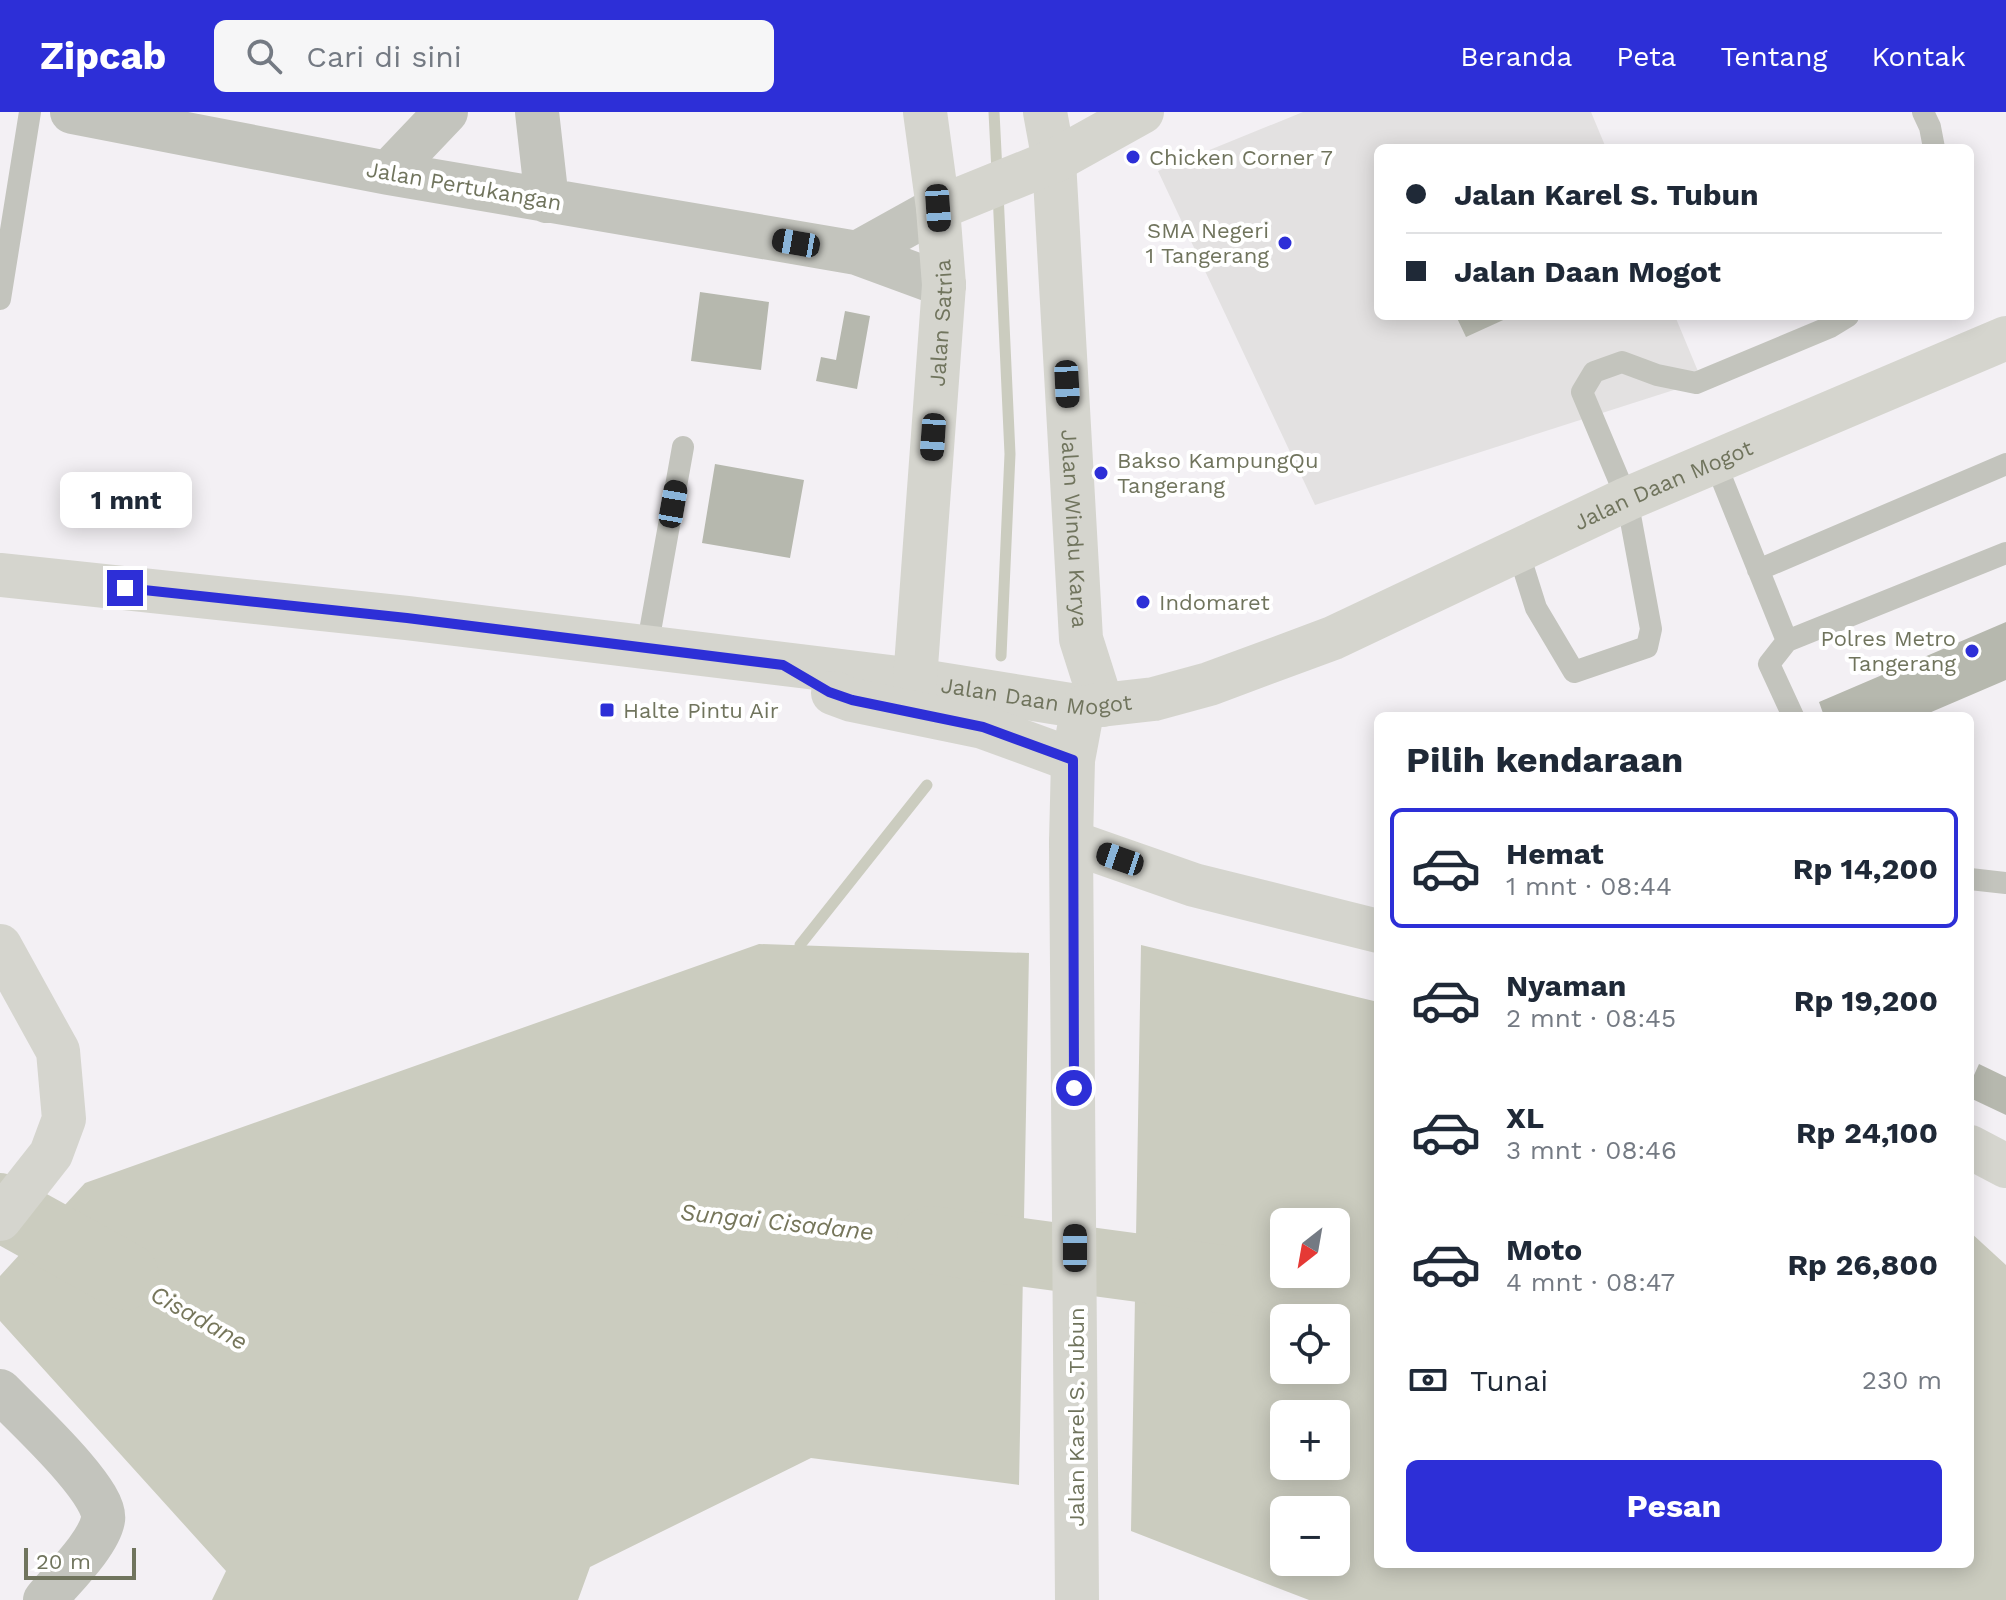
<!DOCTYPE html>
<html lang="id">
<head>
<meta charset="utf-8">
<style>
  body { margin:0; font-family:"Work Sans",sans-serif; background:#f6f6f7; color:#1f2937; height:100vh; display:flex; flex-direction:column; font-size:30px; white-space:nowrap }
  * { box-sizing:border-box; margin:0 }
  p { font-size:26px; color:#747a83 }
  .icon { flex:none; width:44px; height:44px; fill:none; stroke:currentColor; stroke-width:2; stroke-linecap:round; stroke-linejoin:round }
  .map { position:relative; flex:1; overflow:hidden }
  .side { position:absolute; left:1374px; top:600px; width:600px; height:856px; display:flex; flex-direction:column; background:#fff; border-radius:12px; box-shadow:0 4px 20px #0003 }
  .side>* { flex:none }
  .banner { position:absolute; left:1374px; top:32px; width:600px; height:176px; border-radius:12px; box-shadow:0 4px 20px #0003; display:grid; align-content:center; height:176px; padding:0 32px; background:#fff }
  .needle { width:52px; rotate:211deg }
  .tools { position:absolute; left:1270px; top:1096px; display:grid; gap:16px }
  .tools a { display:grid; place-items:center; width:80px; height:80px; border-radius:12px; background:#fff; box-shadow:0 4px 20px #0003; font-size:40px }
  .scale { position:absolute; left:24px; bottom:20px; width:112px; box-sizing:border-box; padding-left:8px; border:4px solid #70745d; border-top:0; font-size:22px; line-height:28px; white-space:nowrap; color:#70745d; -webkit-text-stroke:6px #fff; paint-order:stroke }
  .end { position:absolute; width:36px; height:36px; margin:-18px; border:10px solid #2d2fd7; background:#fff; box-shadow:0 0 0 4px #fff }
  .from { border-radius:50% }
  .bubble { position:absolute; height:56px; border-radius:12px; background:#fff; box-shadow:0 4px 20px #0003; font-size:26px; font-weight:700; line-height:56px; text-align:center }
  .car { position:absolute; width:24px; height:48px; margin:-24px -12px; border-radius:10px; box-shadow:0 0 6px 2px #0007; background:linear-gradient(#222 24%,#8ab4d8 0 40%,#222 0 76%,#8ab4d8 0 86%,#222 0) }
  .banner b { display:flex; align-items:center; gap:28px; height:76px; font-size:30px }
  .banner b+b { border-top:2px solid #e0e1e3 }
  .banner i { width:20px; height:20px; background:#1f2937 }
  ul { padding:0; list-style:none }
  li { display:flex; align-items:center; gap:24px; height:120px; margin:0 16px 12px; padding:0 16px; border:4px solid transparent; border-radius:12px }
  li div { flex:1 }
  li b { display:block; font-size:30px }
  li em { font-style:normal; font-weight:700 }
  li.current { border-color:#2d2fd7 }
  li>.icon { width:72px; height:72px; stroke-width:1.5 }
  h2 { padding:0 32px; font-size:36px; line-height:96px }
  .pay { display:flex; align-items:center; gap:20px; height:88px; padding:0 32px; font-size:30px }
  .pay p { margin-inline-start:auto }
  .button { display:flex; gap:16px; margin-top:auto; padding:16px 32px }
  .button a { flex:1; height:92px; border-radius:12px; background:#2d2fd7; color:#fff; font-size:32px; font-weight:700; line-height:92px; text-align:center }
  header { display:flex; align-items:center; gap:48px; box-sizing:border-box; height:112px; padding:0 40px; background:#2d2fd7; color:#fff }
  header strong { font-size:38px }
  nav { display:flex; gap:44px; margin-inline-start:auto; font-size:28px }
  .search { width:560px; height:72px; background:#f6f6f7; display:flex; align-items:center; gap:20px; box-sizing:border-box; padding:0 28px; border-radius:12px; color:#747a83; font-size:30px }
  .map>svg:first-child { display:block }
  .built { fill:#e3e1e1 }
  .water { fill:#cbccbf; fill-rule:evenodd }
  .lines { fill:none; stroke-linecap:round; stroke-linejoin:round }
  .stream { stroke:#cbccbf; stroke-width:11 }
  .river { stroke:#cbccbf; stroke-width:68 }
  .building { fill:#b6b8ae }
  .lane { stroke:#c3c4bd; stroke-width:22 }
  .street { stroke:#c3c4bd; stroke-width:44 }
  .secondary { stroke:#d5d5ce; stroke-width:44 }
  .primary { stroke:#d5d5ce; stroke-width:44 }
  .highway { stroke:#d5d5ce; stroke-width:44 }
  .route { stroke:#2d2fd7; stroke-width:10 }
  .poi-dot { fill:#2d2fd7; stroke:#fff; stroke-width:3 }
  .labels { text-anchor:middle; dominant-baseline:central; stroke-width:8; stroke-linejoin:round; paint-order:stroke }
  .poi-label { font-size:22px; fill:#70745d; stroke:#fff; text-anchor:start }
  .street-label { font-size:22px; fill:#70745d; stroke:#fff }
  .water-label { font-size:24px; font-style:italic; fill:#76765b; stroke:#fff }
</style>
</head>
<body>
<header>
<strong>Zipcab</strong>
<div class="search"><svg class="icon" aria-label="search" viewBox="0 0 24 24"><circle cx="10" cy="10" r="6"/><path d="M15 15l6 6"/></svg>Cari di sini</div>
<nav><a>Beranda</a><a>Peta</a><a>Tentang</a><a>Kontak</a></nav>
</header>
<div class="map">
<svg width="2006" height="1488" viewBox="0 0 2006 1488">
  <rect width="100%" height="100%" fill="#f3f0f4"/>
  <path class="built" d="M1303 0H1591L1606 36H1378V204H1675L1702 269 1315 393 1158 59Z"/>
  <path class="water" d="M759 832 1029 841 1019 1373 811 1346 590 1455 578 1488H212L226 1459 0 1209V1164L85 1071Z
    M1141 833 1378 890V1452H1970V1120L2006 1153V1488H1309L1131 1419ZM1284 1110H1336V1162H1284ZM1284 1206H1336V1258H1284ZM1284 1302H1336V1354H1284ZM1284 1398H1336V1450H1284Z"/>
  <g class="lines">
    <path class="stream" d="M994 0 997 60
      M998 81 1010 342 1001 544
      M800 833 927 673"/>
    <path class="river" d="M0 1095 125 1164
      M931 1128 1378 1188"/>
  </g>
  <path class="building" d="M700 180 769 190 761 258 691 249Z
    M845 199 870 204 857 277 816 269 821 245 836 248Z
    M1456 204H1512L1466 225Z
    M715 352 804 368 790 446 702 431Z
    M2006 510V568L1922 604H1824L1819 590Z
    M1979 952 2006 965V1003L1970 986V972Z"/>
  <g class="lines">
    <path class="lane" d="M1923 0 1930 15 1934 36
      M0 187 30 0
      M1715 350 1787 529
      M1518 439 1536 496 1574 560 1647 535 1651 517 1627 387 1582 280 1594 260 1622 250 1657 263 1696 271 1830 215 1848 204
      M1758 458 2006 352
      M647 536 683 335
      M1793 604 1769 552 1787 529 2006 441
      M1970 767 2006 771"/>
    <path class="street" d="M72 0 388 61 857 141 944 173
      M537 0 547 89
      M388 61 446 0
      M857 141 938 96
      M0 1279C21 1301 109 1381 103 1408 98 1433 62 1467 45 1488"/>
    <g class="secondary">
      <path id="s1" d="M1045 0 1054 49 1081 527 1102 593"/>
      <path d="M938 96 1054 49 1142 0"/>
      <path d="M1071 730 1194 773 1378 819"/>
      <path d="M1970 1035 2006 1054"/>
    </g>
    <path class="primary" d="M0 834 58 939 64 1007 51 1042 0 1107"/>
    <g class="highway">
      <path id="s2" d="M0 463 407 506 915 568 1083 595 1154 587 1209 572 1333 526 1627 387 2006 226"/>
      <path id="s3" d="M915 568 944 173 938 96 925 0"/>
      <path d="M833 581 852 588 983 615 1073 648"/>
      <path d="M1077 1488 1071 730 1073 648 1083 595"/>
    </g>
  </g>
  <g class="lines">
    <path class="route" d="M125 476 407 506 783 553 829 580 852 588 983 615 1073 648 1074 976"/>
  </g>
  <g class="poi-dot">
    <circle cx="1133" cy="45" r="8"/>
    <circle cx="1285" cy="131" r="8"/>
    <circle cx="1101" cy="361" r="8"/>
    <circle cx="1143" cy="490" r="8"/>
    <circle cx="1972" cy="539" r="8"/>
    <rect x="599" y="590" width="16" height="16" rx="4"/>
  </g>
  <g class="labels">
    <g class="poi-label">
      <text x="1149" y="45">Chicken Corner 7</text>
      <text x="1269" y="118" text-anchor="end">SMA Negeri<tspan x="1269" dy="25">1 Tangerang</tspan></text>
      <text x="1117" y="348">Bakso KampungQu<tspan x="1117" dy="25">Tangerang</tspan></text>
      <text x="1159" y="490">Indomaret</text>
      <text x="1956" y="526" text-anchor="end">Polres Metro<tspan x="1956" dy="25">Tangerang</tspan></text>
      <text x="623" y="598">Halte Pintu Air</text>
    </g>
    <g class="street-label">
      <text transform="translate(464 74) rotate(10)">Jalan Pertukangan</text>
      <text stroke="none"><textPath href="#s3" startOffset="358">Jalan Satria</textPath></text>
      <text stroke="none"><textPath href="#s2" startOffset="1716">Jalan Daan Mogot</textPath></text>
      <text stroke="none"><textPath href="#s1" startOffset="418">Jalan Windu Karya</textPath></text>
      <text stroke="none"><textPath href="#s2" startOffset="1044">Jalan Daan Mogot</textPath></text>
      <text transform="translate(1076 1305) rotate(-90)">Jalan Karel S. Tubun</text>
    </g>
    <g class="water-label">
      <text transform="translate(777 1110) rotate(6)">Sungai Cisadane</text>
      <text transform="translate(199 1206) rotate(29)">Cisadane</text>
    </g>
  </g>
</svg>
<div class="tools">
<a><svg class="needle" viewBox="-14 -14 28 28"><path d="M0-13l5 13h-10z" fill="#e53935"/><path d="M0 13l5-13h-10z" fill="#747a83"/></svg></a>
<a><svg class="icon" aria-label="locate" viewBox="0 0 24 24"><circle cx="12" cy="12" r="6"/><path d="M12 2v4M12 18v4M2 12h4M18 12h4"/></svg></a>
<a>+</a>
<a>−</a>
</div>
<div class="scale">20 m</div>
<i class="end from" style="left:1074px;top:976px"></i>
<i class="end" style="left:125px;top:476px"></i>
<div class="bubble" style="left:60px;top:360px;width:132px">1 mnt</div>
<i class="car" style="left:938px;top:96px;rotate:176deg"></i>
<i class="car" style="left:796px;top:131px;rotate:280deg"></i>
<i class="car" style="left:1067px;top:272px;rotate:177deg"></i>
<i class="car" style="left:933px;top:325px;rotate:184deg"></i>
<i class="car" style="left:673px;top:392px;rotate:10deg"></i>
<i class="car" style="left:1120px;top:747px;rotate:289deg"></i>
<i class="car" style="left:1075px;top:1136px;rotate:0deg"></i>
<div class="banner">
<b><i class="from"></i>Jalan Karel S. Tubun</b>
<b><i></i>Jalan Daan Mogot</b>
</div>
<section class="side">
<h2>Pilih kendaraan</h2>
<ul>
<li class="current"><svg class="icon" aria-label="car" viewBox="0 0 24 24"><path d="M5 17H2v-5l4-1 3-4h7l3 4 3 1v5h-3M9 17h6M6 11h13"/><circle cx="7" cy="17" r="2"/><circle cx="17" cy="17" r="2"/></svg><div><b>Hemat</b><p>1 mnt · 08:44</p></div><em>Rp 14,200</em></li>
<li><svg class="icon" aria-label="car" viewBox="0 0 24 24"><path d="M5 17H2v-5l4-1 3-4h7l3 4 3 1v5h-3M9 17h6M6 11h13"/><circle cx="7" cy="17" r="2"/><circle cx="17" cy="17" r="2"/></svg><div><b>Nyaman</b><p>2 mnt · 08:45</p></div><em>Rp 19,200</em></li>
<li><svg class="icon" aria-label="car" viewBox="0 0 24 24"><path d="M5 17H2v-5l4-1 3-4h7l3 4 3 1v5h-3M9 17h6M6 11h13"/><circle cx="7" cy="17" r="2"/><circle cx="17" cy="17" r="2"/></svg><div><b>XL</b><p>3 mnt · 08:46</p></div><em>Rp 24,100</em></li>
<li><svg class="icon" aria-label="car" viewBox="0 0 24 24"><path d="M5 17H2v-5l4-1 3-4h7l3 4 3 1v5h-3M9 17h6M6 11h13"/><circle cx="7" cy="17" r="2"/><circle cx="17" cy="17" r="2"/></svg><div><b>Moto</b><p>4 mnt · 08:47</p></div><em>Rp 26,800</em></li>
</ul>
<div class="pay"><svg class="icon" aria-label="cash" viewBox="0 0 24 24"><path d="M3 7h18v10H3z"/><circle cx="12" cy="12" r="2"/></svg>Tunai<p>230 m</p></div>
<div class="button"><a>Pesan</a></div>
</section>
</div>
</body>
</html>
